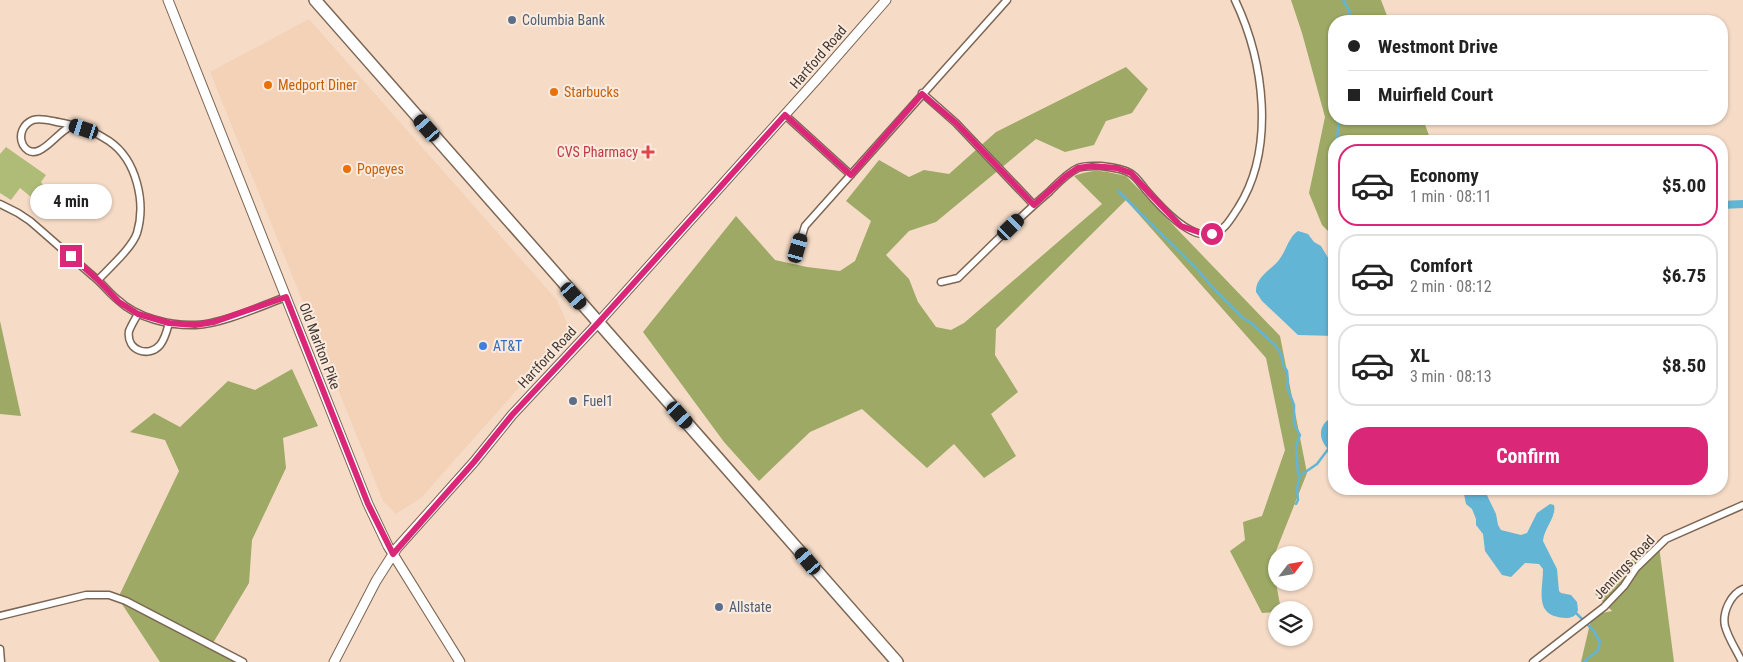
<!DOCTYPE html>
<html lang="en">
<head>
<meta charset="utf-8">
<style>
  body { margin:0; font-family:"Roboto Condensed",sans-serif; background:#f2f2f2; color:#222; height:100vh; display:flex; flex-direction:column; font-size:19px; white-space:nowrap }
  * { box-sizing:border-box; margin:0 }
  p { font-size:16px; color:#767676 }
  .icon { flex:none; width:28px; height:28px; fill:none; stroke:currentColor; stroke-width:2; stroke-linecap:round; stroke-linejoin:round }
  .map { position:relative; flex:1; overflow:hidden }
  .panel { position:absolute; left:1328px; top:135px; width:400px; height:360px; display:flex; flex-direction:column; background:#fff; border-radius:20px; box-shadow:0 1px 4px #0004 }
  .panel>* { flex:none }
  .top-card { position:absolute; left:1328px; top:15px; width:400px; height:110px; border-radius:20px; box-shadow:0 1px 4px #0004; display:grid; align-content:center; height:110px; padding:0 20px; background:#fff }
  .needle { width:32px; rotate:59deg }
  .buttons { position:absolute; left:1268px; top:546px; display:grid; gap:10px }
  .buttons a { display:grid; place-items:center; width:45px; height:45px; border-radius:50%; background:#fff; box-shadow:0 1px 4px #0004; font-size:25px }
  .end { position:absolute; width:22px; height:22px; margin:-11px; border:6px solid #db2777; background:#fff; box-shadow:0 0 0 2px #fff }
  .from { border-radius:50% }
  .bubble { position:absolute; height:35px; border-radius:18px; background:#fff; box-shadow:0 1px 4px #0004; font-size:16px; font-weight:700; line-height:35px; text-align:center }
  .car { position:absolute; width:15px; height:30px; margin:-15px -8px; border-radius:6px; box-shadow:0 0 4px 1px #0007; background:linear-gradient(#222 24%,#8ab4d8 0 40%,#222 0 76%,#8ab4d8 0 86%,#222 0) }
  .top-card b { display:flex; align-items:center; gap:18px; height:48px; font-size:19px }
  .top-card b+b { border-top:1px solid #e0e0e0 }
  .top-card i { width:12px; height:12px; background:#222 }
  ul { padding:9px 0 0; list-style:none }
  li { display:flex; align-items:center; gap:15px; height:82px; margin:0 10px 8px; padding:0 10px; border:2px solid #e0e0e0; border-radius:20px }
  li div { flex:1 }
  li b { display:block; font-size:19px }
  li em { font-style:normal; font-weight:700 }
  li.current { border-color:#db2777 }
  li>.icon { width:45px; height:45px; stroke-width:1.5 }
  .button { display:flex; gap:10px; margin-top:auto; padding:10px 20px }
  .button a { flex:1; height:58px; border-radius:20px; background:#db2777; color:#fff; font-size:20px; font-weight:700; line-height:58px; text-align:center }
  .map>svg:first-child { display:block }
  .built { fill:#f3d2b8 }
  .green { fill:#afbc78 }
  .forest { fill:#9da965 }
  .water { fill:#63b5d5 }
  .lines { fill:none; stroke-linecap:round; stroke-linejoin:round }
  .stream { stroke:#63b5d5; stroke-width:2.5 }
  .canal { stroke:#63b5d5; stroke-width:8 }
  .street-casing { stroke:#7c6553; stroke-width:9 }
  .secondary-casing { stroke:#7c6553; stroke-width:11 }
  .highway-casing { stroke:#7c6553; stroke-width:14 }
  .street { stroke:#fff; stroke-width:6 }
  .secondary { stroke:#fff; stroke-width:9 }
  .highway { stroke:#fff; stroke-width:11 }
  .route { stroke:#db2777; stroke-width:6 }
  .service-dot { fill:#5c6f8a; stroke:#fbebdf; stroke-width:2 }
  .food-dot { fill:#e8710a; stroke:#fbebdf; stroke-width:2 }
  .health-dot { fill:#e0444e; stroke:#fbebdf; stroke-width:2 }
  .shop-dot { fill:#3f7fe0; stroke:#fbebdf; stroke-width:2 }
  .labels { text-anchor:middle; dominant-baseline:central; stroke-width:4; stroke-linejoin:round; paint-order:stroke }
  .service-label { font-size:14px; fill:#4e5e75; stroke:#fbebdf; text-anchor:start }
  .street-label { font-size:14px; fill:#42372f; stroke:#fbebdf }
  .food-label { font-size:14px; fill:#c56008; stroke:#fbebdf; text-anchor:start }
  .health-label { font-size:14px; fill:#be3a42; stroke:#fbebdf; text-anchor:end }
  .shop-label { font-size:14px; fill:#366cbe; stroke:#fbebdf; text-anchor:start }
</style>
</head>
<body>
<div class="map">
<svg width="1743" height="662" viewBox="0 0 1743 662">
  <rect width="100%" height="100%" fill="#f6dcc7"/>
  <path class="built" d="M309 19 557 300 569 328 555 347 421 498 396 514 383 501 210 72Z"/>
  <path class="green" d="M6 147 46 175 41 182 43 185 38 207 30 201 31 197 20 188 11 200 0 193V154Z"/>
  <path class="forest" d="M1291 0H1381L1389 21H1334V119H1423L1431 141H1334V237L1322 225 1309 193 1325 117 1302 33Z
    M1126 67 1148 89 1132 113 1106 121 1094 145 1065 152 1036 139 936 222 909 231 886 255 909 279 918 302 936 327 951 330 964 323 1102 204 1074 176C1096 168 1103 171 1126 176L1280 336 1307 473 1272 561 1281 610H1276V612L1262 613 1230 551 1245 540 1243 522 1262 516 1285 450 1266 358 1126 200 996 329 995 355 1018 392 991 414 1016 456 984 478 954 444 927 468 862 409 810 432 759 481 724 442 643 332 736 216 775 260 807 267 840 271 855 261 871 221 846 201 879 160 909 177 924 170 949 174 996 132Z
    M0 321 21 416 0 414Z
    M292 369 318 426 283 438 286 468 252 540 249 583 213 643 243 662H160L118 598 179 471 165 440 130 432 154 413 180 427 228 381 255 390Z
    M1659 546 1674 662H1581L1592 615 1612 611 1595 594 1639 553 1650 555Z"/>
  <path class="water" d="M1298 231 1308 234 1314 242 1321 246 1334 268V336L1298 335 1262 301 1256 292C1255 276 1274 269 1281 257 1287 248 1289 237 1298 231Z
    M1334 416V447L1329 450C1317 438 1318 424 1334 416Z
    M1463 489H1484L1496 514 1498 525 1501 530 1521 535 1527 533 1537 513 1550 504 1554 505C1557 516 1544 528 1543 541L1557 569 1559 591 1561 593 1571 595 1577 602 1578 610C1576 616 1572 618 1566 618 1533 617 1543 591 1543 569L1539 564 1525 563 1511 577 1502 575 1485 551 1483 534 1476 525V519L1472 509 1466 504Z"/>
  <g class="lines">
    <path class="stream" d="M1343 0 1349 10 1351 21
      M1337 141 1339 119
      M1118 191 1195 267 1214 289 1244 319 1250 322 1275 345 1281 354 1283 365 1287 371 1288 381 1287 387 1294 405V424L1300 435 1296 446 1298 474 1300 475 1297 489 1298 500 1296 504
      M1301 475 1317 464 1329 448
      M1576 613 1593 630 1600 642 1598 650 1584 662"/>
    <path class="canal" d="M1721 205 1743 204"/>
    <defs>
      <path id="street" d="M922 93 956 123 1034 205
        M785 115 851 175
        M72 125C68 128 63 131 60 134 51 141 34 163 23 145 18 135 23 124 33 120 42 117 54 122 63 123 79 126 96 132 109 141 137 160 146 203 137 233 132 248 109 268 98 280
        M0 204 18 213 30 221C51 239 72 258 93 276 102 283 109 293 118 300 137 318 170 326 196 325 222 324 261 306 286 297
        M798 248 805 226 1007 0
        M941 282 958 278C988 249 1017 219 1049 192 1057 184 1067 173 1078 168 1085 165 1094 166 1101 166 1110 167 1122 168 1130 173 1136 176 1141 184 1145 189 1159 205 1189 240 1212 234 1225 231 1231 218 1238 208 1276 148 1264 61 1235 0
        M138 314C135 319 131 326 129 331 126 351 149 358 160 345 165 339 167 330 169 323
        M0 616 86 595H109L126 601 243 662
        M0 649 1 662
        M1533 662 1604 607 1624 586 1636 568 1666 539 1743 505
        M1742 662C1737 651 1728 638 1725 626 1722 612 1731 594 1743 589"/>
      <path id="secondary" d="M168 0 368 504 388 546 460 662
        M334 662 376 581 397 548 474 462 512 415 598 323 817 79 886 0"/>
      <path id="highway" d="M315 0 897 662"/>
    </defs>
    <use href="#street" class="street-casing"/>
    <use href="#secondary" class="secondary-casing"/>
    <use href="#highway" class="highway-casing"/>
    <use href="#street" class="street"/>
    <use href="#secondary" class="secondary"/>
    <use href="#highway" class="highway"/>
  </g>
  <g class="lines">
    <path class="route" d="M71 256 98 280 119 302 138 314 169 323 195 325 214 322 286 297 368 504 393 554 474 462 512 415 598 323 785 115 851 175 922 94 956 123 1034 205 1066 176 1078 168 1092 166 1117 168 1131 173 1150 194 1181 226 1204 234H1212"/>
  </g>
  <g class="service-dot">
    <circle cx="512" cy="20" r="5"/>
    <circle cx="573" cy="401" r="5"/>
    <circle cx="719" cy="607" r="5"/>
  </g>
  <g class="food-dot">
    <circle cx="268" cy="85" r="5"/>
    <circle cx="554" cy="92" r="5"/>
    <circle cx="347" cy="169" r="5"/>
  </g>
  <path class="health-dot" d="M645.5 144.5h5v5h5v5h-5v5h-5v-5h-5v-5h5z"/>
  <circle class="shop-dot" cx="483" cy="346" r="5"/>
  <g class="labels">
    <g class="service-label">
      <text x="522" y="20">Columbia Bank</text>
      <text x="583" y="401">Fuel1</text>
      <text x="729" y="607">Allstate</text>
    </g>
    <g class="street-label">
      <text transform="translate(818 57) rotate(-49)">Hartford Road</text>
      <text transform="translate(320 346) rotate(69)">Old Marlton Pike</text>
      <text transform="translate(547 357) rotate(-47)">Hartford Road</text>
      <text transform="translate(1624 567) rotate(-47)">Jennings Road</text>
    </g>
    <g class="food-label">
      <text x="278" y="85">Medport Diner</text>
      <text x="564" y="92">Starbucks</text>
      <text x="357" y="169">Popeyes</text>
    </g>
    <g class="health-label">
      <text x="638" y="152">CVS Pharmacy</text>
    </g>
    <g class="shop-label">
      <text x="493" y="346">AT&amp;T</text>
    </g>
  </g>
</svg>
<div class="buttons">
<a><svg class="needle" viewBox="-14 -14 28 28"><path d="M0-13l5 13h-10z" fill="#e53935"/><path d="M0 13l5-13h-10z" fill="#767676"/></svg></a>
<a><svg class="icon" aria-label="layers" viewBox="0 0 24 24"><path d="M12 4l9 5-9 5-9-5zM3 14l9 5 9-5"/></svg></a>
</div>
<i class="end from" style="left:1212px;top:234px"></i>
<i class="end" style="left:71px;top:256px"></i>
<div class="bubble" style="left:30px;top:184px;width:82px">4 min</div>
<i class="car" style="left:427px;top:128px;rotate:319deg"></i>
<i class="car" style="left:84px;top:129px;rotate:288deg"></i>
<i class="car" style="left:1011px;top:227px;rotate:46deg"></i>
<i class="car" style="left:798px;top:248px;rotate:16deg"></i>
<i class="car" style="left:574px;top:296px;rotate:139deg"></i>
<i class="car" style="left:680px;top:415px;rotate:138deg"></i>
<i class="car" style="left:808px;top:561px;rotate:320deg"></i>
<div class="top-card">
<b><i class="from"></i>Westmont Drive</b>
<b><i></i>Muirfield Court</b>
</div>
<section class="panel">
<ul>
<li class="current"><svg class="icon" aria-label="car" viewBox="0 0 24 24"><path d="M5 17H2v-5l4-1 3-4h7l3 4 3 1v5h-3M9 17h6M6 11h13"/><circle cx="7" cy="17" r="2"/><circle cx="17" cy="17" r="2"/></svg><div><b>Economy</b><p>1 min · 08:11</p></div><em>$5.00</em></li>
<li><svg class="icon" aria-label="car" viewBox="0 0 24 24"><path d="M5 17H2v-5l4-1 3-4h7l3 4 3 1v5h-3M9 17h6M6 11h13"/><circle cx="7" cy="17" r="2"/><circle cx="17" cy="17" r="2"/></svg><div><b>Comfort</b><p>2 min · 08:12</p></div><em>$6.75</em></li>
<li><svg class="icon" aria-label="car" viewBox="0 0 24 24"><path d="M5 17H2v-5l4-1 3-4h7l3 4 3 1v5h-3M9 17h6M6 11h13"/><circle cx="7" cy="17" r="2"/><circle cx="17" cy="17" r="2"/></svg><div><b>XL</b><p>3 min · 08:13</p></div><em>$8.50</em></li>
</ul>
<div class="button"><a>Confirm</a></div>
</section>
</div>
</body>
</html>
